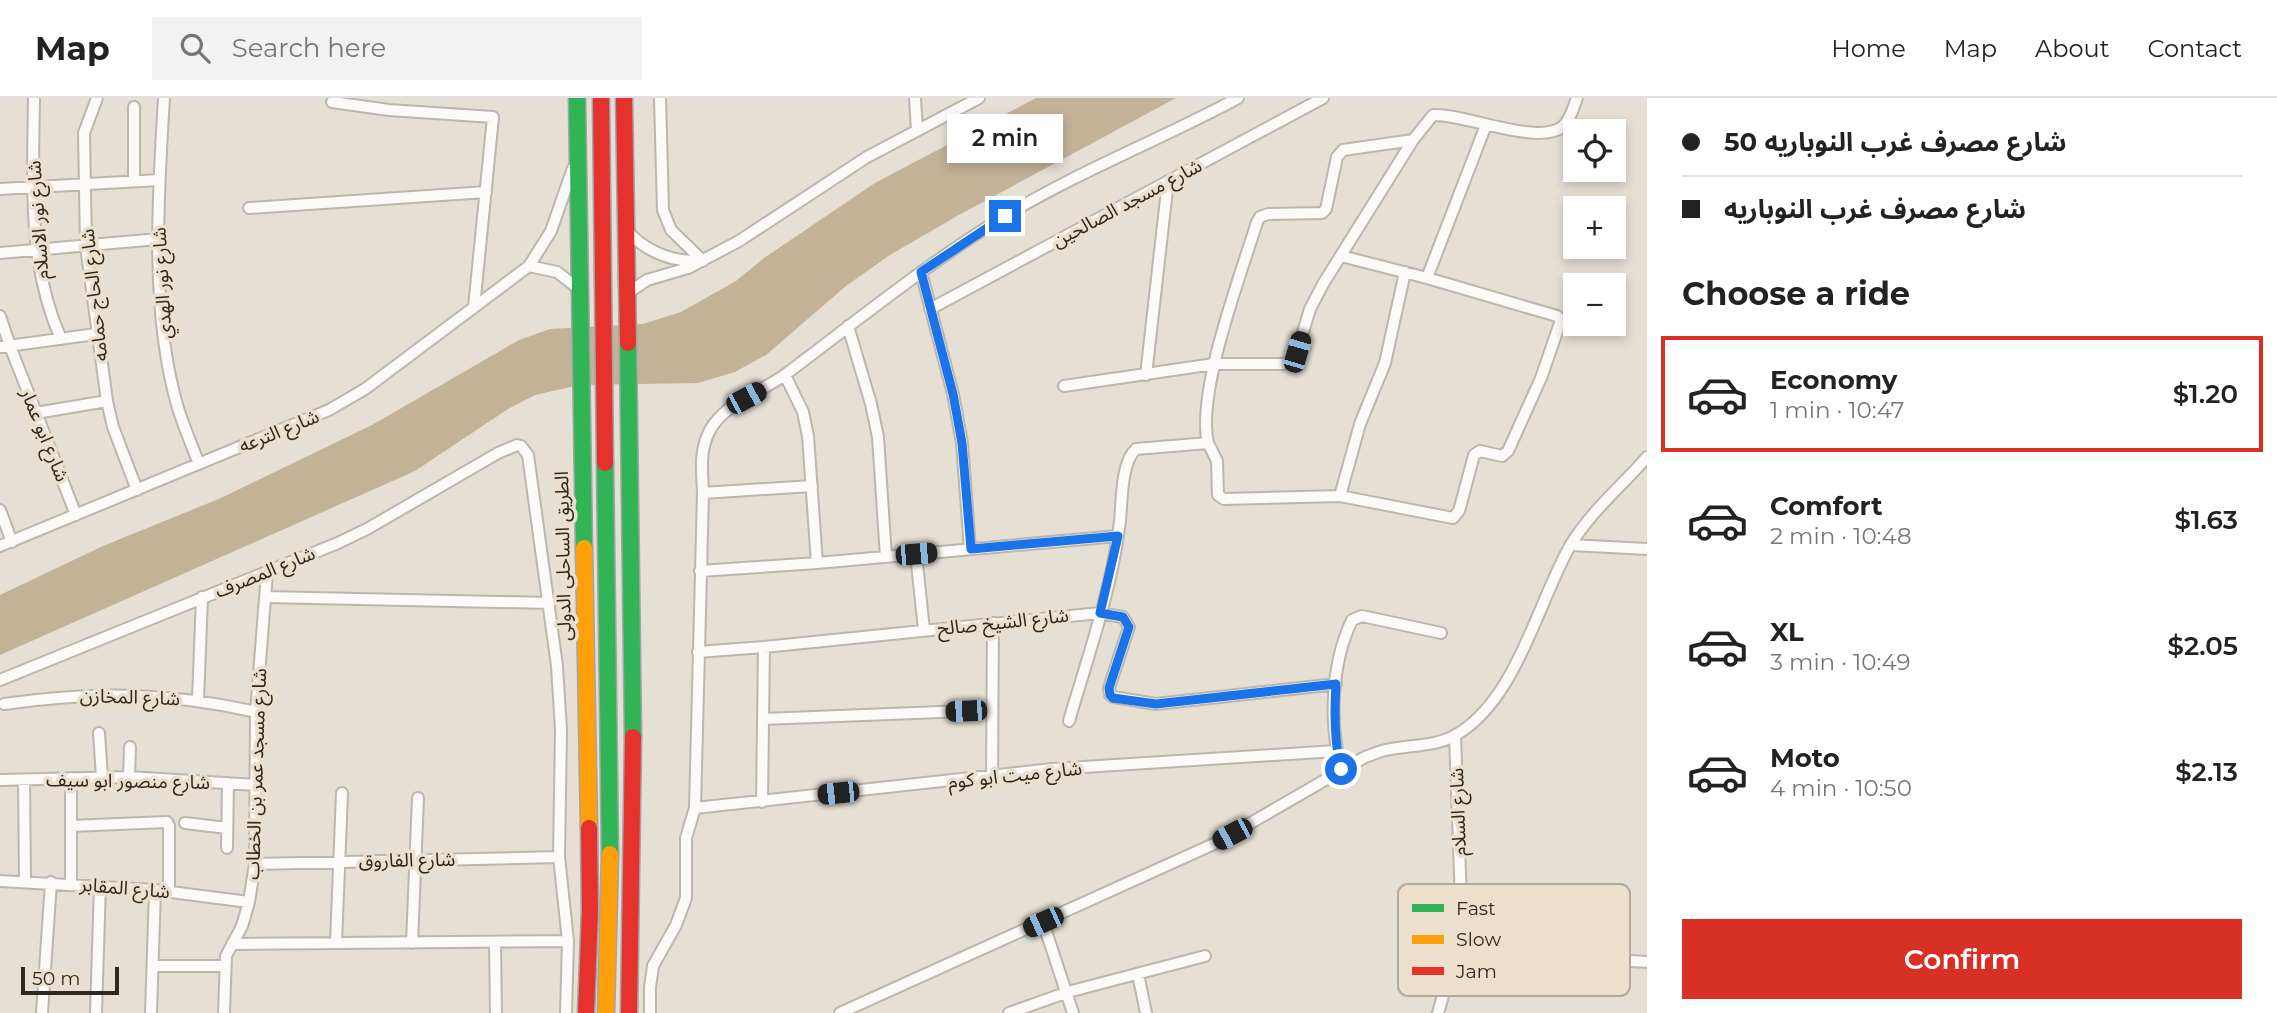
<!DOCTYPE html>
<html lang="en">
<head>
<meta charset="utf-8">
<style>
  body { margin:0; font-family:Montserrat,"Noto Sans Arabic",sans-serif; background:#f2f2f2; color:#222; height:100vh; display:flex; flex-direction:column; font-size:26px; white-space:nowrap }
  * { box-sizing:border-box; margin:0 }
  p { font-size:23px; color:#767676 }
  .icon { flex:none; width:38px; height:38px; fill:none; stroke:currentColor; stroke-width:2; stroke-linecap:round; stroke-linejoin:round }
  .map { position:relative; flex:1; overflow:hidden }
  .sheet { display:flex; flex-direction:column; background:#fff; width:630px }
  .sheet>* { flex:none }
  .guide { display:grid; align-content:center; height:154px; padding:0 35px; background:#fff }
  .tools { position:absolute; left:1563px; top:21px; display:grid; gap:14px }
  .tools a { display:grid; place-items:center; width:63px; height:63px; border-radius:0px; background:#fff; box-shadow:0 4px 10px #0003; font-size:35px }
  .scale { position:absolute; left:21px; bottom:18px; width:98px; box-sizing:border-box; padding-left:7px; border:4px solid #2d2821; border-top:0; font-size:19px; line-height:24px; white-space:nowrap; color:#2d2821; -webkit-text-stroke:5px #ece0cd; paint-order:stroke }
  .end { position:absolute; width:32px; height:32px; margin:-16px; border:9px solid #1a73e8; background:#fff; box-shadow:0 0 0 4px #fff }
  .from { border-radius:50% }
  .bubble { position:absolute; height:49px; border-radius:0px; background:#fff; box-shadow:0 4px 10px #0003; font-size:23px; font-weight:600; line-height:49px; text-align:center }
  .car { position:absolute; width:21px; height:42px; margin:-21px -10px; border-radius:9px; box-shadow:0 0 5px 2px #0007; background:linear-gradient(#222 24%,#8ab4d8 0 40%,#222 0 76%,#8ab4d8 0 86%,#222 0) }
  .guide b { display:flex; align-items:center; gap:24px; height:66px; font-size:26px }
  .guide b+b { border-top:2px solid #e0e0e0 }
  .guide i { width:18px; height:18px; background:#222 }
  ul { padding:0; list-style:none }
  li { display:flex; align-items:center; gap:21px; height:116px; margin:0 14px 10px; padding:0 21px; border:4px solid transparent; border-radius:0px }
  li div { flex:1 }
  li b { display:block; font-size:26px }
  li em { font-style:normal; font-weight:600 }
  li.selected { border-color:#d93025 }
  li>.icon { width:63px; height:63px; stroke-width:1.5 }
  h2 { padding:0 35px; font-size:32px; line-height:84px }
  .cta { display:flex; gap:14px; margin-top:auto; padding:14px 35px }
  .cta a { flex:1; height:80px; border-radius:0px; background:#d93025; color:#fff; font-size:28px; font-weight:600; line-height:80px; text-align:center }
  header { display:flex; align-items:center; gap:42px; box-sizing:border-box; height:98px; padding:0 35px; background:#fff; border-bottom:2px solid #e0e0e0 }
  header strong { font-size:33px }
  nav { display:flex; gap:38px; margin-inline-start:auto; font-size:24px }
  .search { width:490px; height:63px; background:#f2f2f2; display:flex; align-items:center; gap:18px; box-sizing:border-box; padding:0 24px; border-radius:0px; color:#767676; font-size:26px }
  main { display:flex; flex:1; min-height:0 }
  .map>svg:first-child { display:block }
  .water { fill:#c3b298 }
  .lines { fill:none; stroke-linecap:round; stroke-linejoin:round }
  .street-casing { stroke:#bbb6ae; stroke-width:14 }
  .fast-casing { stroke:#a1a5a9; stroke-width:19 }
  .slow-casing { stroke:#a1a5a9; stroke-width:19 }
  .jam-casing { stroke:#a1a5a9; stroke-width:19 }
  .street { stroke:#fbfaf9; stroke-width:10 }
  .fast { stroke:#30b455; stroke-width:16 }
  .slow { stroke:#ff9f0a; stroke-width:16 }
  .jam { stroke:#e5322d; stroke-width:16 }
  .route { stroke:#1a73e8; stroke-width:9 }
  .labels { text-anchor:middle; dominant-baseline:central; stroke-width:7; stroke-linejoin:round; paint-order:stroke }
  .street-label { font-size:19px; fill:#2d2821; stroke:#ece0cd }
  .key { fill:#ece0cd; stroke:#b3a999; stroke-width:2 }
  .key-label { font-size:19px; fill:#2d2821 }
</style>
</head>
<body>
<header>
<strong>Map</strong>
<div class="search"><svg class="icon" aria-label="search" viewBox="0 0 24 24"><circle cx="10" cy="10" r="6"/><path d="M15 15l6 6"/></svg>Search here</div>
<nav><a>Home</a><a>Map</a><a>About</a><a>Contact</a></nav>
</header>
<main>
<div class="map">
<svg width="1647" height="915" viewBox="0 0 1647 915">
  <rect width="100%" height="100%" fill="#e5dfd4"/>
  <path class="water" d="M1036 0H1176L957 118 890 157 846 188 766 257 735 274 698 285 579 287 535 297 508 311 415 373 0 557V497L103 448 221 400 372 327 519 242 550 231 643 226 681 214 736 183 764 160 875 85Z"/>
  <g class="lines">
    <defs>
      <path id="street" d="M34 0C33 82 27 165 61 241
        M97 0 84 35 86 148 107 303 113 329 137 392
        M164 0C158 96 150 217 178 310 184 329 192 348 199 366
        M660 0 663 112 671 132 703 163
        M915 0 917 33
        M332 4 389 12 493 19 474 209
        M134 83V9
        M0 91 159 82
        M249 110 486 94
        M627 133C647 154 671 164 700 163
        M0 155 158 141
        M1341 158 1427 180 1486 27
        M529 168 557 174 579 191
        M921 174 953 296 962 345 970 451
        M628 195 647 182 688 170 739 143 867 59 979 0
        M930 211 1323 0
        M0 218 10 248 76 417
        M848 228 871 306 878 339 886 459
        M0 249 96 236
        M785 277 803 314 808 338 817 465
        M1146 277 1168 83
        M1064 288 1214 266H1282L1291 264 1297 254 1310 211 1323 186 1413 42 1433 17C1462 15 1538 48 1562 29 1570 23 1573 10 1577 0
        M36 315 107 303
        M1208 345 1217 363 1218 397 1224 401 1340 398 1453 420 1459 413 1474 357 1480 353 1502 358 1508 353 1541 280 1561 222 1557 218 1427 180
        M703 395 812 388
        M1340 398 1360 326 1385 265 1405 174
        M0 412 12 444
        M1571 447 1647 451
        M0 448 329 312 365 291 529 168 551 133 573 70
        M916 456 924 532
        M700 473 817 465 1118 438
        M265 499 550 505
        M698 554 764 549 1100 515 1123 519 1129 529 1109 590 1110 597 1113 599 1156 606 1336 586
        M0 582 338 445 367 431 498 355 517 347 521 348 528 357 557 568 561 632 559 759 568 843 566 915
        M198 602 202 499
        M4 606C92 593 169 594 256 614
        M763 621 991 612
        M1069 623C1088 558 1112 491 1120 423 1122 403 1121 364 1136 351L1208 345C1196 295 1241 176 1257 124L1260 119 1268 116 1322 115 1326 111 1337 59 1343 52 1413 42
        M99 635 102 679
        M1341 671C1329 625 1331 566 1352 522L1362 518 1441 535
        M129 679 130 649
        M992 679 993 525
        M71 680V785
        M0 682 129 679 256 687
        M24 682 25 783
        M762 704 764 549
        M695 710 1052 671 1336 653
        M185 725 227 730
        M71 728 167 724 169 728V794
        M227 750 228 685
        M255 766 559 759
        M0 783 155 792 249 804
        M1043 824 1073 915
        M495 844 496 915
        M336 845 342 695
        M412 845 418 700
        M232 846 568 843
        M1456 852 1647 864
        M153 868H225
        M1138 876 1146 915
        M42 915 51 784
        M96 915 100 787
        M151 915 155 792
        M224 915 226 858 242 828 249 804 255 766 256 614 267 475
        M650 915V889L653 868 676 827 686 800V740L695 710 703 395C702 372 699 353 710 332 726 304 760 295 786 276 858 222 928 165 1005 118 1079 73 1162 41 1238 0
        M840 915 1216 745 1365 659C1374 656 1382 652 1391 651 1412 647 1435 648 1454 638 1516 604 1537 506 1570 448 1590 414 1621 389 1647 359
        M1009 915 1068 894 1205 858
        M1438 915 1456 852 1461 803 1455 637"/>
      <path id="fast" d="M577 0 584 450
        M628 245 633 639
        M605 365 610 756"/>
      <path id="slow" d="M584 450 589 730
        M606 915 610 756"/>
      <path id="jam" d="M601 0 605 365
        M624 0 628 245
        M586 915 590 812 589 730
        M629 915 633 639"/>
    </defs>
    <use href="#street" class="street-casing"/>
    <use href="#fast" class="fast-casing"/>
    <use href="#slow" class="slow-casing"/>
    <use href="#jam" class="jam-casing"/>
    <use href="#street" class="street"/>
    <use href="#fast" class="fast"/>
    <use href="#slow" class="slow"/>
    <use href="#jam" class="jam"/>
  </g>
  <g class="lines">
    <path class="route" d="M1005 118 921 174 953 296 962 345 971 451 1118 438 1100 515 1123 519 1129 529 1109 590 1110 597 1113 600 1156 606 1336 586C1334 615 1334 643 1341 671"/>
  </g>
  <g class="labels">
    <g class="street-label">
      <text transform="translate(1127 105) rotate(-28)">شارع مسجد الصالحين</text>
      <text transform="translate(38 122) rotate(-94)">شارع نور الاسلام</text>
      <text transform="translate(162 185) rotate(-93)">شارع نور الهدي</text>
      <text transform="translate(94 197) rotate(-96)">شارع الحاج حمامه</text>
      <text transform="translate(279 333) rotate(-22)">شارع الترعه</text>
      <text transform="translate(45 337) rotate(68)">شارع ابو عمار</text>
      <text transform="translate(563 458) rotate(-91)">الطريق الساحلى الدولى</text>
      <text transform="translate(265 474) rotate(-22)">شارع المصرف</text>
      <text transform="translate(1003 524) rotate(-6)">شارع الشيخ صالح</text>
      <text transform="translate(130 599) rotate(2)">شارع المخازن</text>
      <text transform="translate(256 676) rotate(-88)">شارع مسجد عمر بن الخطاب</text>
      <text transform="translate(1015 677) rotate(-6)">شارع ميت ابو كوم</text>
      <text transform="translate(128 683) rotate(1)">شارع منصور ابو سيف</text>
      <text transform="translate(1458 714) rotate(-92)">شارع السلام</text>
      <text transform="translate(407 762) rotate(-1)">شارع الفاروق</text>
      <text transform="translate(125 790) rotate(5)">شارع المقابر</text>
    </g>
  </g>
  <rect x="1398" y="786" width="232" height="112" rx="10" class="key"/>
  <rect x="1412" y="806" width="32" height="8" fill="#30b455"/>
  <rect x="1412" y="837" width="32" height="9" fill="#ff9f0a"/>
  <rect x="1412" y="869" width="32" height="8" fill="#e5322d"/>
  <g class="key-label">
    <text x="1456" y="817">Fast</text>
    <text x="1456" y="848">Slow</text>
    <text x="1456" y="880">Jam</text>
  </g>
</svg>
<div class="tools">
<a><svg class="icon" aria-label="locate" viewBox="0 0 24 24"><circle cx="12" cy="12" r="6"/><path d="M12 2v4M12 18v4M2 12h4M18 12h4"/></svg></a>
<a>+</a>
<a>−</a>
</div>
<div class="scale">50 m</div>
<i class="end from" style="left:1341px;top:671px"></i>
<i class="end" style="left:1005px;top:118px"></i>
<div class="bubble" style="left:947px;top:16px;width:116px">2 min</div>
<i class="car" style="left:1297px;top:254px;rotate:16deg"></i>
<i class="car" style="left:746px;top:300px;rotate:62deg"></i>
<i class="car" style="left:916px;top:456px;rotate:85deg"></i>
<i class="car" style="left:966px;top:613px;rotate:268deg"></i>
<i class="car" style="left:838px;top:695px;rotate:264deg"></i>
<i class="car" style="left:1232px;top:736px;rotate:242deg"></i>
<i class="car" style="left:1043px;top:824px;rotate:246deg"></i>
</div>
<section class="sheet">
<div class="guide">
<b><i class="from"></i>شارع مصرف غرب النوباريه 50</b>
<b><i></i>شارع مصرف غرب النوباريه</b>
</div>
<h2>Choose a ride</h2>
<ul>
<li class="selected"><svg class="icon" aria-label="car" viewBox="0 0 24 24"><path d="M5 17H2v-5l4-1 3-4h7l3 4 3 1v5h-3M9 17h6M6 11h13"/><circle cx="7" cy="17" r="2"/><circle cx="17" cy="17" r="2"/></svg><div><b>Economy</b><p>1 min · 10:47</p></div><em>$1.20</em></li>
<li><svg class="icon" aria-label="car" viewBox="0 0 24 24"><path d="M5 17H2v-5l4-1 3-4h7l3 4 3 1v5h-3M9 17h6M6 11h13"/><circle cx="7" cy="17" r="2"/><circle cx="17" cy="17" r="2"/></svg><div><b>Comfort</b><p>2 min · 10:48</p></div><em>$1.63</em></li>
<li><svg class="icon" aria-label="car" viewBox="0 0 24 24"><path d="M5 17H2v-5l4-1 3-4h7l3 4 3 1v5h-3M9 17h6M6 11h13"/><circle cx="7" cy="17" r="2"/><circle cx="17" cy="17" r="2"/></svg><div><b>XL</b><p>3 min · 10:49</p></div><em>$2.05</em></li>
<li><svg class="icon" aria-label="car" viewBox="0 0 24 24"><path d="M5 17H2v-5l4-1 3-4h7l3 4 3 1v5h-3M9 17h6M6 11h13"/><circle cx="7" cy="17" r="2"/><circle cx="17" cy="17" r="2"/></svg><div><b>Moto</b><p>4 min · 10:50</p></div><em>$2.13</em></li>
</ul>
<div class="cta"><a>Confirm</a></div>
</section>
</main>
</body>
</html>
